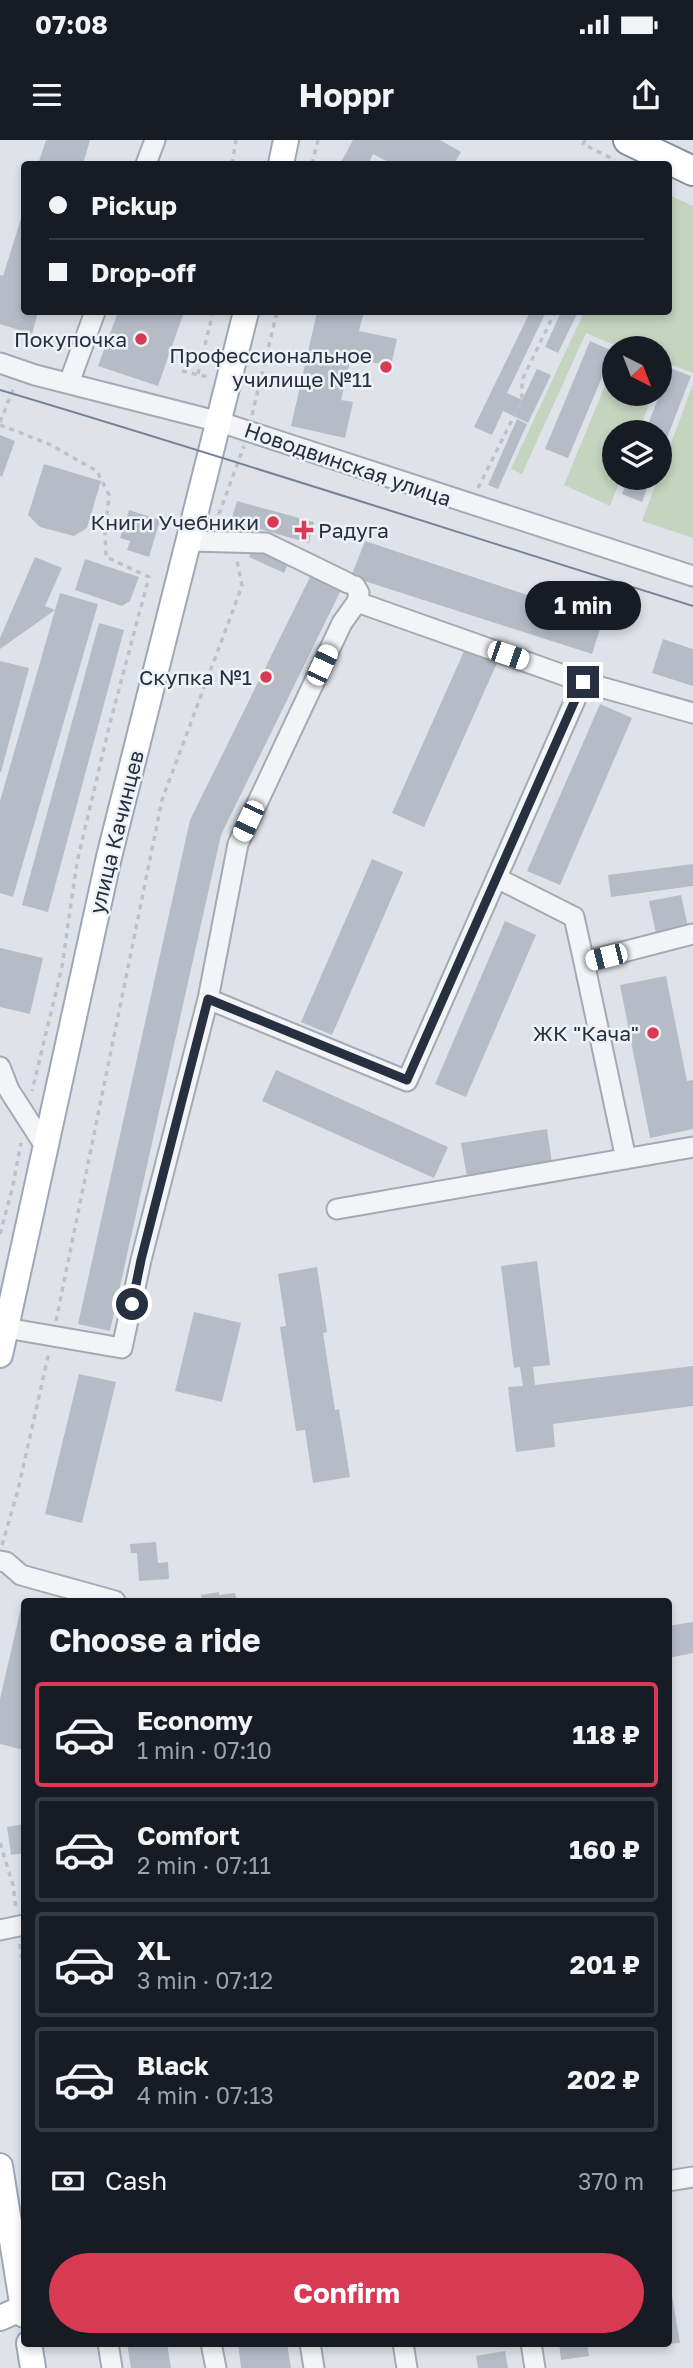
<!DOCTYPE html>
<html lang="en">
<head>
<meta charset="utf-8">
<style>
  body { margin:0; font-family:"Golos Text",sans-serif; background:#20242c; color:#f1f3f6; height:100vh; display:flex; flex-direction:column; font-size:26px; white-space:nowrap }
  * { box-sizing:border-box; margin:0 }
  p { font-size:23px; color:#9ea1a6 }
  .icon { flex:none; width:38px; height:38px; fill:none; stroke:currentColor; stroke-width:2; stroke-linecap:round; stroke-linejoin:round }
  .map { position:relative; flex:1; overflow:hidden }
  .side { position:absolute; left:21px; top:1458px; width:651px; height:749px; display:flex; flex-direction:column; background:#171b24; border-radius:7px; box-shadow:0 4px 10px #0003 }
  .side>* { flex:none }
  .banner { position:absolute; left:21px; top:21px; width:651px; height:154px; border-radius:7px; box-shadow:0 4px 10px #0003; display:grid; align-content:center; height:154px; padding:0 28px; background:#171b24 }
  .needle { width:46px; rotate:138deg }
  .buttons { position:absolute; left:602px; top:196px; display:grid; gap:14px }
  .buttons a { display:grid; place-items:center; width:70px; height:70px; border-radius:50%; background:#171b24; box-shadow:0 4px 10px #0003; font-size:35px }
  .end { position:absolute; width:32px; height:32px; margin:-16px; border:9px solid #263041; background:#fff; box-shadow:0 0 0 4px #fff }
  .from { border-radius:50% }
  .bubble { position:absolute; height:49px; border-radius:24px; background:#171b24; box-shadow:0 4px 10px #0003; font-size:23px; font-weight:700; line-height:49px; text-align:center }
  .car { position:absolute; width:21px; height:42px; margin:-21px -10px; border-radius:9px; box-shadow:0 0 5px 2px #0007; background:linear-gradient(#fff 24%,#345 0 40%,#fff 0 76%,#345 0 86%,#fff 0) }
  .banner b { display:flex; align-items:center; gap:24px; height:66px; font-size:26px }
  .banner b+b { border-top:2px solid #363941 }
  .banner i { width:18px; height:18px; background:#f1f3f6 }
  ul { padding:0; list-style:none }
  li { display:flex; align-items:center; gap:21px; height:105px; margin:0 14px 10px; padding:0 14px; border:4px solid #363941; border-radius:7px }
  li div { flex:1 }
  li b { display:block; font-size:26px }
  li em { font-style:normal; font-weight:700 }
  li.current { border-color:#d83a53 }
  li>.icon { width:63px; height:63px; stroke-width:1.5 }
  h2 { padding:0 28px; font-size:32px; line-height:84px }
  .pay { display:flex; align-items:center; gap:18px; height:77px; padding:0 28px; font-size:26px }
  .pay p { margin-inline-start:auto }
  .cta { display:flex; gap:14px; margin-top:auto; padding:14px 28px }
  .cta a { flex:1; height:80px; border-radius:42px; background:#d83a53; color:#fff; font-size:28px; font-weight:700; line-height:80px; text-align:center }
  .status { display:flex; justify-content:space-between; align-items:center; height:49px; padding:0 35px; background:#171b24; direction:ltr }
  .status svg { height:19px; fill:currentColor }
  header { display:flex; justify-content:space-between; align-items:center; height:91px; padding:0 28px; background:#171b24; font-size:32px; font-weight:700 }
  .map>svg:first-child { display:block }
  .green { fill:#c4d4bf }
  .building { fill:#b6bcc6 }
  .lines { fill:none; stroke-linecap:round; stroke-linejoin:round }
  .minor-casing { stroke:#a4aab3; stroke-width:23 }
  .major-casing { stroke:#9da7b6; stroke-width:28 }
  .highway-casing { stroke:#8590a1; stroke-width:32 }
  .path { stroke:#bdc1c8; stroke-width:3.5; stroke-dasharray:5 5; stroke-linecap:butt }
  .minor { stroke:#f2f4f7; stroke-width:19 }
  .major { stroke:#fff; stroke-width:24 }
  .highway { stroke:#fff; stroke-width:28 }
  .tram { stroke:#778294; stroke-width:2 }
  .route { stroke:#263041; stroke-width:9 }
  .poi-dot { fill:#d83a53; stroke:#eef2f7; stroke-width:2.5 }
  .labels { text-anchor:middle; dominant-baseline:central; stroke-width:5; stroke-linejoin:round; paint-order:stroke }
  .poi-label { font-size:21px; fill:#263041; stroke:#eef2f7; text-anchor:end }
  .street-label { font-size:21px; fill:#263041; stroke:#eef2f7 }
</style>
</head>
<body>
<div class="status"><b>07:08</b><svg viewBox="0 0 49 12"><path d="M0 12V9h3v3zM5 12V6h3v6zM10 12V3h3v9zM15 12V0h3v12zM26 1h20v11H26zM47 4h2v5h-2z"/></svg></div>
<header><svg class="icon" aria-label="menu" viewBox="0 0 24 24"><path d="M4 6h16M4 12h16M4 18h16"/></svg>Hoppr<svg class="icon" aria-label="share" viewBox="0 0 24 24"><path d="M12 15V3M7 8l5-5 5 5M5 13v7h14v-7"/></svg></header>
<div class="map">
<svg width="693" height="2228" viewBox="0 0 693 2228">
  <rect width="100%" height="100%" fill="#dfe3e9"/>
  <path class="green" d="M669 55 693 66V233L666 223 660 237V208H621L586 193 522 334 511 329 584 172H668Z
    M614 224V254H653L638 292H614V338H621L610 366 564 345Z
    M693 244V398L642 381Z"/>
  <path class="building" d="M46 0H90L83 24H38Z
    M353 0H440L461 12 454 24H392L373 14 368 24H340Z
    M24 69V172H38L32 194 0 184V135L3 136Z
    M118 172H184L158 246 98 226Z
    M317 172H364L359 191 397 199 391 226 351 218 341 260 353 262 345 298 291 286Z
    M530 172H546L507 253 522 260 537 229 551 235 528 283 503 271 492 295 474 287Z
    M561 172H578L558 213 545 207Z
    M590 201 613 211 568 318 545 309Z
    M670 228 691 236 660 316V292H645Z
    M517 279 527 284 498 349 488 345Z
    M0 295 15 301 2 337 0 336Z
    M44 324 101 341 87 388 74 396 40 387 28 375Z
    M628 338H651L642 362 622 354Z
    M237 361 314 382 309 403 231 381Z
    M129 370 160 380 149 417 127 410 130 401 120 398Z
    M365 401 603 480 592 514 358 439 347 447Z
    M255 404 290 420 284 433 249 417Z
    M35 417 62 428 45 466 55 470 0 509V498Z
    M85 419 139 437 130 461 122 466 75 450Z
    M312 433 342 448 221 695 110 1191 78 1184 190 680Z
    M60 453 98 464 13 757 0 753V661Z
    M99 483 124 490 48 772 22 765Z
    M663 499 693 509V546L652 533Z
    M465 509 497 523 424 687 392 673Z
    M0 521 29 528 1 632H0Z
    M600 564 632 578 560 745 527 731Z
    M372 719 403 732 332 895 301 882Z
    M693 724V746L611 757 608 735Z
    M681 755 689 791 657 798 649 761Z
    M505 781 536 795 466 957 435 944Z
    M0 808 43 818 30 874 0 867Z
    M666 836 687 941 693 940V989L650 998 620 845Z
    M276 930 448 1007 434 1038 262 961Z
    M547 989 552 1023 467 1037 461 1003Z
    M537 1121 550 1225 533 1227 535 1245 693 1226V1266L553 1284 555 1307 516 1312 508 1247 523 1246 520 1227 514 1228 501 1126Z
    M317 1127 327 1192 323 1193 335 1270 339 1269 350 1337 313 1343 305 1290 296 1291 280 1187 286 1186 278 1134Z
    M194 1172 241 1183 222 1262 175 1251Z
    M79 1234 116 1242 82 1383 45 1374Z
    M156 1402 158 1423 168 1422 169 1439 139 1441 137 1413H131L130 1404Z
    M219 1452V1455L235 1453 237 1461H202L201 1455Z
    M22 1463 24 1464V1610L0 1604V1559Z
    M693 1482V1513L668 1518V1486Z
    M24 1684V1713L11 1715 7 1687Z
    M668 2132 680 2203 668 2204Z
    M127 2203H167L171 2228H131Z
    M238 2203H287L291 2228H241Z
    M559 2203H587L589 2216 561 2220Z
    M505 2211 508 2228H478L476 2216Z"/>
  <g class="lines">
    <defs>
      <path id="minor" d="M146 24 155 0
        M0 223 35 235 220 282 693 436
        M69 243 95 172
        M190 401 266 403 348 443
        M583 542 693 573
        M497 738 574 777 584 822
        M208 859 407 941 583 542 357 462
        M0 927 9 950 45 1006
        M626 1019 584 822 693 794
        M337 1069 693 1007
        M6 1188 122 1208 141 1120 208 859 238 704 342 483 357 462 359 453 355 446
        M0 1421 6 1422 21 1435 115 1461
        M0 1790 24 1785
        M668 2041 693 2037
        M108 2203 112 2228
        M211 2203 216 2228
        M310 2203 314 2228
        M403 2203 407 2228
        M531 2203 535 2228"/>
      <path id="major" d="M281 24 286 0
        M0 1215 109 717 246 172
        M0 2026 24 2175
        M0 2178 23 2168
        M29 2203 33 2228"/>
      <path id="highway" d="M628 0 693 31"/>
    </defs>
    <use href="#minor" class="minor-casing"/>
    <use href="#major" class="major-casing"/>
    <use href="#highway" class="highway-casing"/>
    <path class="path" d="M585 0 583 4 615 20
      M232 24 236 0
      M312 24 318 0
      M182 231 209 237
      M198 234 213 172
      M252 275 277 172
      M0 282 15 245
      M0 285 49 304 97 331 109 355 105 394 106 417 149 437 110 583 77 722 62 827 32 951
      M478 348 522 260V240L555 172
      M224 383 219 374 244 306
      M0 1094 12 1050 21 1003
      M56 1181 162 660 242 446 237 420
      M2 1405 18 1350 49 1212
      M0 1703 13 1745 16 1769
      M20 1804 24 1836"/>
    <use href="#minor" class="minor"/>
    <use href="#major" class="major"/>
    <use href="#highway" class="highway"/>
    <path class="tram" d="M0 250C232 319 462 394 693 466"/>
  </g>
  <g class="lines">
    <path class="route" d="M132 1164 141 1120 208 859 407 940 583 542"/>
  </g>
  <g class="poi-dot">
    <circle cx="141" cy="199" r="7"/>
    <circle cx="386" cy="227" r="7"/>
    <circle cx="273" cy="382" r="7"/>
    <path d="M300.5 379.5h7v7h7v7h-7v7h-7v-7h-7v-7h7z"/>
    <circle cx="266" cy="537" r="7"/>
    <circle cx="653" cy="893" r="7"/>
  </g>
  <g class="labels">
    <g class="poi-label">
      <text x="127" y="199">Покупочка</text>
      <text x="372" y="215">Профессиональное<tspan x="372" dy="24">училище №11</tspan></text>
      <text x="259" y="382">Книги Учебники</text>
      <text x="318" y="390" text-anchor="start">Радуга</text>
      <text x="252" y="537">Скупка №1</text>
      <text x="639" y="893">ЖК "Кача"</text>
    </g>
    <g class="street-label">
      <text transform="translate(348 324) rotate(19)">Новодвинская улица</text>
      <text transform="translate(116 692) rotate(-76)">улица Качинцев</text>
    </g>
  </g>
</svg>
<div class="buttons">
<a><svg class="needle" viewBox="-14 -14 28 28"><path d="M0-13l5 13h-10z" fill="#e53935"/><path d="M0 13l5-13h-10z" fill="#9ea1a6"/></svg></a>
<a><svg class="icon" aria-label="layers" viewBox="0 0 24 24"><path d="M12 4l9 5-9 5-9-5zM3 14l9 5 9-5"/></svg></a>
</div>
<i class="end from" style="left:132px;top:1164px"></i>
<i class="end" style="left:583px;top:542px"></i>
<div class="bubble" style="left:525px;top:441px;width:116px">1 min</div>
<i class="car" style="left:508px;top:515px;rotate:109deg"></i>
<i class="car" style="left:322px;top:525px;rotate:25deg"></i>
<i class="car" style="left:248px;top:681px;rotate:205deg"></i>
<i class="car" style="left:606px;top:817px;rotate:256deg"></i>
<div class="banner">
<b><i class="from"></i>Pickup</b>
<b><i></i>Drop-off</b>
</div>
<section class="side">
<h2>Choose a ride</h2>
<ul>
<li class="current"><svg class="icon" aria-label="car" viewBox="0 0 24 24"><path d="M5 17H2v-5l4-1 3-4h7l3 4 3 1v5h-3M9 17h6M6 11h13"/><circle cx="7" cy="17" r="2"/><circle cx="17" cy="17" r="2"/></svg><div><b>Economy</b><p>1 min · 07:10</p></div><em>118 ₽</em></li>
<li><svg class="icon" aria-label="car" viewBox="0 0 24 24"><path d="M5 17H2v-5l4-1 3-4h7l3 4 3 1v5h-3M9 17h6M6 11h13"/><circle cx="7" cy="17" r="2"/><circle cx="17" cy="17" r="2"/></svg><div><b>Comfort</b><p>2 min · 07:11</p></div><em>160 ₽</em></li>
<li><svg class="icon" aria-label="car" viewBox="0 0 24 24"><path d="M5 17H2v-5l4-1 3-4h7l3 4 3 1v5h-3M9 17h6M6 11h13"/><circle cx="7" cy="17" r="2"/><circle cx="17" cy="17" r="2"/></svg><div><b>XL</b><p>3 min · 07:12</p></div><em>201 ₽</em></li>
<li><svg class="icon" aria-label="car" viewBox="0 0 24 24"><path d="M5 17H2v-5l4-1 3-4h7l3 4 3 1v5h-3M9 17h6M6 11h13"/><circle cx="7" cy="17" r="2"/><circle cx="17" cy="17" r="2"/></svg><div><b>Black</b><p>4 min · 07:13</p></div><em>202 ₽</em></li>
</ul>
<div class="pay"><svg class="icon" aria-label="cash" viewBox="0 0 24 24"><path d="M3 7h18v10H3z"/><circle cx="12" cy="12" r="2"/></svg>Cash<p>370 m</p></div>
<div class="cta"><a>Confirm</a></div>
</section>
</div>
</body>
</html>
